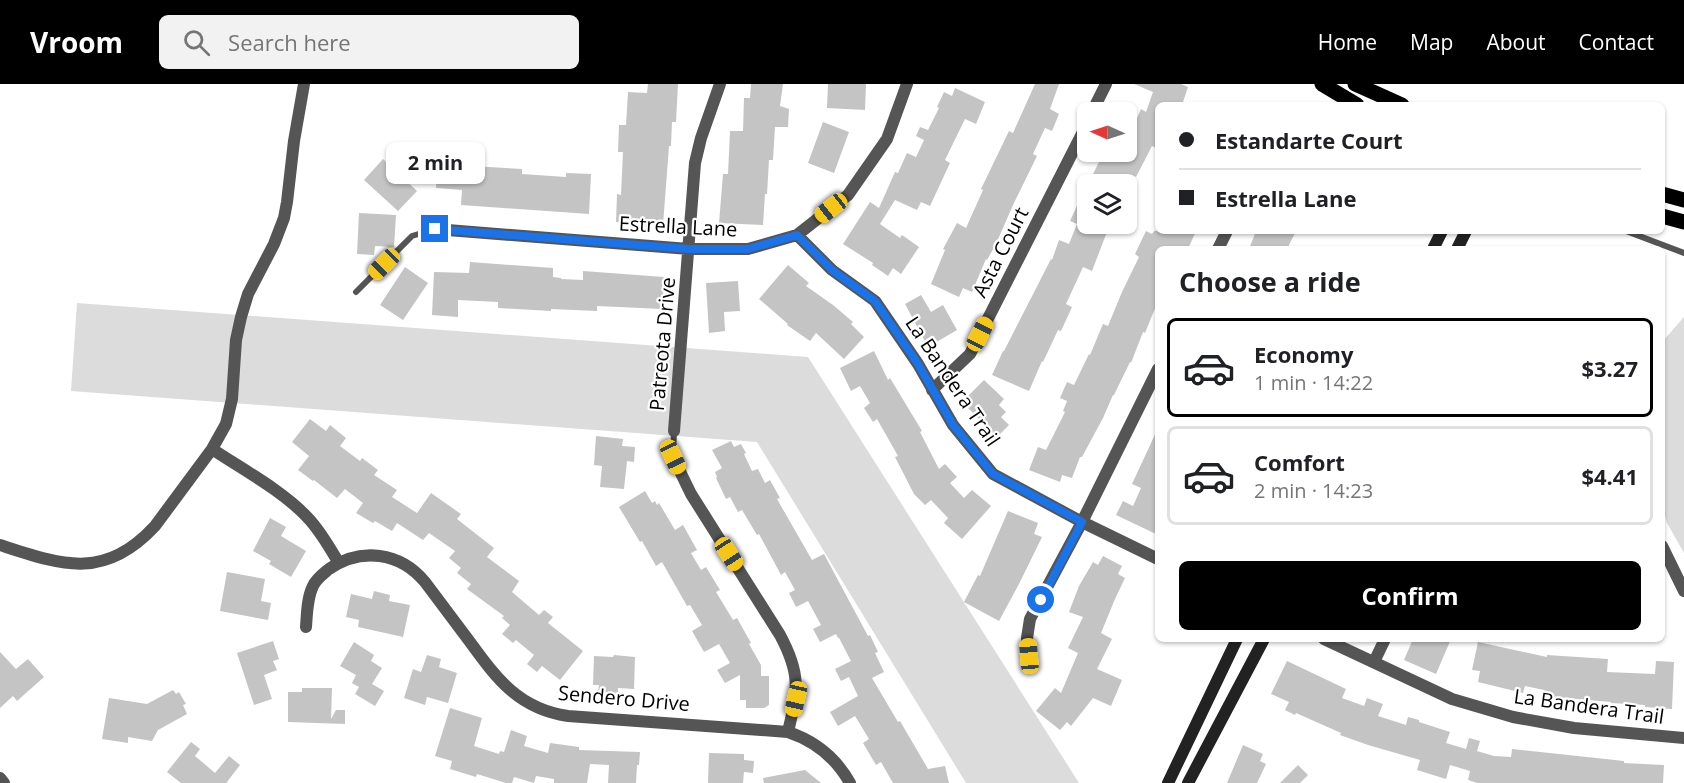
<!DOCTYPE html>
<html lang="en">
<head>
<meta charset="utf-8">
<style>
  body { margin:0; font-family:"Open Sans",sans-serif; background:#f2f2f2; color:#202124; height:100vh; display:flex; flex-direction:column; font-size:22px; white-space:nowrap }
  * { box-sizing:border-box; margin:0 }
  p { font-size:20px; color:#757577 }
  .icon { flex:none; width:33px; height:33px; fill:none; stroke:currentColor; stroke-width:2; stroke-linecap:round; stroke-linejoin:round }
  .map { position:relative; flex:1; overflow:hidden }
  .drawer { position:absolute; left:1155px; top:162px; width:510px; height:396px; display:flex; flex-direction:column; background:#fff; border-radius:9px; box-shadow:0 2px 4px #0004 }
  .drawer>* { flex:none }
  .hud { position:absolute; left:1155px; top:18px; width:510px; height:132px; border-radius:9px; box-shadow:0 2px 4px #0004; display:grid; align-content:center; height:132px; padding:0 24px; background:#fff }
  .needle { width:39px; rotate:273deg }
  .controls { position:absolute; left:1077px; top:18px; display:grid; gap:12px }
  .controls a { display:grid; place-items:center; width:60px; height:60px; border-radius:9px; background:#fff; box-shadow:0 2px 4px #0004; font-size:30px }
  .end { position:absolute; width:27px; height:27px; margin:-14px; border:8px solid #1a73e8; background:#fff; box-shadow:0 0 0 3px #fff }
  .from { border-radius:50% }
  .bubble { position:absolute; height:42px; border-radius:9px; background:#fff; box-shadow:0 2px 4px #0004; font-size:20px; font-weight:700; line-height:42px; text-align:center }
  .car { position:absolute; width:18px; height:36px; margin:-18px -9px; border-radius:8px; box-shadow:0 0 4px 2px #0007; background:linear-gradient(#f5c518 24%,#345 0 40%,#f5c518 0 76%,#345 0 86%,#f5c518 0) }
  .hud b { display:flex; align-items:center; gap:21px; height:57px; font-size:22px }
  .hud b+b { border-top:2px solid #e0e0e0 }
  .hud i { width:15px; height:15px; background:#202124 }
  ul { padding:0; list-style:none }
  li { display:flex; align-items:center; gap:18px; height:99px; margin:0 12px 9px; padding:0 12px; border:3px solid #e0e0e0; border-radius:9px }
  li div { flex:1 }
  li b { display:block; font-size:22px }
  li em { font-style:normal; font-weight:700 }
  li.selected { border-color:#000 }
  li>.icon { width:54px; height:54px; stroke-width:1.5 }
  h2 { padding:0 24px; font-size:27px; line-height:72px }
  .button { display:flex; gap:12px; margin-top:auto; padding:12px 24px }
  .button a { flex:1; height:69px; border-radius:9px; background:#000; color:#fff; font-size:24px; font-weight:700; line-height:69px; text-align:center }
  header { display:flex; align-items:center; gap:36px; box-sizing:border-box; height:84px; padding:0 30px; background:#000; color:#fff }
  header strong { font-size:28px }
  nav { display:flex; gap:33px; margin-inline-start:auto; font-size:21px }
  .search { width:420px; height:54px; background:#f2f2f2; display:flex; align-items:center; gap:15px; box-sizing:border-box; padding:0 21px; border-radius:9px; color:#757577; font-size:22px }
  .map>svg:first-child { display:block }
  .green { fill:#dcdcdc }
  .building { fill:#c4c4c4 }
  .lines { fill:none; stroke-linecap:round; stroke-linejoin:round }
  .lane { stroke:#555; stroke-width:6 }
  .street { stroke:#555; stroke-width:12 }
  .secondary { stroke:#222; stroke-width:12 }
  .primary { stroke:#000; stroke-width:15 }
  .route { stroke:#1a73e8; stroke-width:8 }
  .labels { text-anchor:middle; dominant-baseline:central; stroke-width:4.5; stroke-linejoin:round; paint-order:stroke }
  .street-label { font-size:20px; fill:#000; stroke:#fff }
</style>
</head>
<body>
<header>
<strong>Vroom</strong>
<div class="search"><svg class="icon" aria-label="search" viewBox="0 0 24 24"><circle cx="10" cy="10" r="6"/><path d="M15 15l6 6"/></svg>Search here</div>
<nav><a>Home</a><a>Map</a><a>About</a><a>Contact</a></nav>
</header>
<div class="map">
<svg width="1684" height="699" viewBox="0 0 1684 699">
  <rect width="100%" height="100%" fill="#fff"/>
  <path class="green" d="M77 219 808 273 1079 699H966L757 358 71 307Z
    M1684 233V469L1667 439 1662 423V258Z"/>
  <path class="building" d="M648 0H678L676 38H672L671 62H669L663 141 616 138 617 110 621 111 623 68H618L619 41H626L628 8 647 9Z
    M751 0H783L780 22 789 25 788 43H775L773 76H769L767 110H765L763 141 719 139 723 90H728L730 47H743L744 14H750Z
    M828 0H866L865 26 827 24Z
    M1035 0H1059L1050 25 1059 30 1052 47 1045 44 1033 70 1037 72 1013 121 996 160 987 176 986 175 972 208 963 204 959 213 931 200 945 166 943 165 957 139 966 144 983 106 981 105 1009 47 1013 49Z
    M1134 0H1181L1188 3 1182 21H1158V65L1152 62 1136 93 1132 91 1128 100H1088L1104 68H1126V60L1141 25 1146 28 1153 8Z
    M955 4 985 18 976 40 965 35 945 76 950 79 930 122 921 118 917 126 895 116 880 140 900 154 902 151 919 163 901 190 893 184 888 192 872 181 873 179 843 160 870 118 879 124 895 88 898 89 907 69 916 73 924 56 916 52 920 43 928 46 939 24 937 23 944 8 952 12Z
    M823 38 849 48 834 89 808 79Z
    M426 67 455 68V81L522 85V90L566 93V89L591 90 589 130 461 121 462 106 436 104 437 85 425 98Z
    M383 75 417 107 398 127 364 96Z
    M1080 115 1088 119V140H1110L1092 187 1083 183 1066 220 1072 223 1061 247 1058 246 1043 278 1042 277 1029 307 992 291 1003 267H1004L1051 175 1052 176 1059 156 1069 160 1077 140 1070 137Z
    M359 129 396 131 394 163 375 162 374 171 357 170Z
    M1146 147 1152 150 1154 147H1196L1188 165H1158V217L1145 249 1143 248 1131 279 1130 278 1114 311H1113L1103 334 1082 373H1080L1072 394 1062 391 1060 398 1029 386 1038 363 1046 366 1065 328 1063 327 1067 317 1060 314 1067 298 1074 301 1089 270 1090 271 1103 240 1108 242 1122 208 1139 173 1135 170Z
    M1256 147H1296L1287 165H1249Z
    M470 178 553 184V193L561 194V195L583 196V187L664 193 662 225 597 222V227L551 225V227L498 224V218L458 216V233L432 231 434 188 469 189Z
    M788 181 809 199 806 202 833 221 853 238 851 240 864 253 844 275 816 249 810 257 787 241 788 240 759 215Z
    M405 183 428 199 403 236 380 221Z
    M738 197 740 227 724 228 725 247 709 249 706 199Z
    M921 211 931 228 943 221 957 246 928 263 905 220Z
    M874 267 888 296 890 294 922 347 920 348 939 385 945 380 957 393 950 399 964 414 972 406 991 422 962 455 944 439 948 434 931 416 925 421 914 410 895 373 898 372 877 335 873 338 864 324 870 319 860 302 851 307 840 284Z
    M984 296 1004 315 999 321 1006 328 1001 333 1009 341 997 353 962 318Z
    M310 335 326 347 330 341 346 354 340 362 360 377 362 374 378 386 374 391 397 406 392 413 417 429 431 409 461 430 457 435 494 464 487 473 519 497 512 508 539 531 544 526 553 533 548 539 583 567 560 596 542 582 537 588 527 580 534 571 516 556 513 559 502 550 510 541 502 534 504 532 467 505 471 500 457 489 461 484 449 474 455 467 429 449 423 456 397 439 392 447 375 437 373 439 356 429 363 419 345 405 337 414 314 396 313 397 298 386 309 372 292 358Z
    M1158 344V451L1116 431 1123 417 1133 422 1141 404 1132 400Z
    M596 352 623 355 622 362 635 363 634 378 627 377 624 405 600 403 602 382 594 381Z
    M731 357 734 363 741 360 746 369 744 370 752 387 758 385 765 399 770 396 780 414 777 415 812 476 824 470 868 552 870 551 878 568 875 569 884 588 872 594 898 638 900 637 928 685 945 682 949 699H893L881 678 876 681 863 659 869 655 855 632 838 642 830 628 858 612 849 593 841 597 835 585 851 577 839 554H838L836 550 820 558 813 545 821 541 808 517 796 523 789 509 795 506 785 488 781 491 759 450 757 451 742 426 738 428 730 413 726 415 716 394 717 393 715 388 722 384 712 366Z
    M645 407 652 419 655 417 657 421 659 419 675 446 683 441 697 466 691 469 701 486 706 483 720 506 716 508 733 536 737 534 751 559 749 560 761 581V592H769V621L764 624H746V616H740V591L725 599 717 586 730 579 719 560 704 568 692 547 702 541 690 521 687 522 662 478 656 482 642 457 640 458 619 423Z
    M1008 427 1038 439 1034 450 1042 453 1019 500 999 537 964 518 978 491 980 492Z
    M270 434 286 443 281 452 306 467 291 493 269 480 271 477 253 467Z
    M1103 472 1122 482 1118 490 1125 494 1115 515 1101 549 1112 555 1097 585 1122 596 1111 622 1093 614 1071 642 1067 638 1060 646 1036 627 1055 604 1061 609 1078 569 1068 564 1083 533 1069 528 1079 502 1093 478 1098 481Z
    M227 488 265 495 261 517 271 519 268 536 220 527Z
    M374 507 390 511 389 517 410 521 403 553 358 543 359 536 346 533 351 510 372 515Z
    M1413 555H1451L1436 590 1404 576Z
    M273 557 279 575 273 577 277 586 264 591 272 615 254 621 237 569Z
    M354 558 374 571 371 577 382 584 372 600 384 607 375 622 355 610 359 603 352 599 356 591 340 582Z
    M1478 558 1547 573V571L1608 575 1607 588 1655 590 1656 577 1674 578 1672 625 1645 623V621L1611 619V618L1544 612V606L1525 602 1523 609 1478 598 1480 587 1472 586Z
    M0 568 16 585 28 575 44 593 17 617 13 612 0 624Z
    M427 571 441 575 439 583 457 589 448 619 427 613 425 621 404 614 413 585 421 588Z
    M614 571 635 573 634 605 618 604V609L598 608 599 601H593L594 572 613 573Z
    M1287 577 1346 605 1342 614 1364 622 1367 614 1383 620 1378 632 1406 641 1408 633 1419 636V638L1450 648 1446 659 1466 665 1469 654 1480 657 1477 667 1494 672 1511 673 1512 665 1624 677V679L1664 681 1663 699H1477L1468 696 1470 687 1450 681 1446 695 1417 686 1420 676 1368 661 1340 651 1341 649 1296 629 1295 631 1285 626 1289 618 1271 610Z
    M302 604H332L331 635 336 626H345V640L288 638V608H302Z
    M173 606 176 610 179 608 186 620 183 621 187 630 158 646 152 657 128 653V659L102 655 109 614 147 620Z
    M450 624 482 634 474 662 499 670 500 667 504 668 511 646 527 652 524 662 548 669 550 659 579 663V666L640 668 639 681H637L636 699H608L609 681 590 680 587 699H554V695L536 692 534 699 514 693 512 699H506L477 690 476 693 450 685 452 677 435 672Z
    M191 658 200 665 195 672 215 689 229 672 240 681 227 698 228 699H181L167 688Z
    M1243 661 1263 670 1260 677 1266 680 1257 699H1227Z
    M709 669 744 670V676L754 677 753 689 744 688 743 699H708Z
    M1298 681 1308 691 1300 699H1280Z
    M805 686 821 699H764L763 694Z"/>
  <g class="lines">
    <path class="lane" d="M1626 147 1684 169
      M356 208 412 152 435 145
      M673 373 674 347"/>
    <path class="street" d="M1092 28 1106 0
      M435 145 689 165H748L797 151 848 111 887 55 907 0
      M797 151 832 186 875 217 918 280 953 341 993 390 1082 438 1158 475
      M1218 165 1227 147
      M932 306 970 270 1088 38
      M674 347 695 79 701 54 720 0
      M212 365C242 385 283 407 307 433 320 446 329 463 339 479
      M673 373 691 410 780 551C801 590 798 606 788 648
      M0 461C62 481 104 497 155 442L212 365 226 340 232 315 236 256 241 233 248 210 274 160 284 134 287 118 294 57 304 0
      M1662 462 1684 507
      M306 543C307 530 307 514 313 502 316 495 323 490 329 485 361 463 400 468 425 498 440 518 455 538 470 558 497 595 519 625 568 632L788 648C815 657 836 674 850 699
      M1324 555 1452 615 1513 633 1574 644 1684 654
      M1029 572 1027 554 1030 535 1082 438 1158 285
      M1374 578 1385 555
      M0 694 4 699"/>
    <path class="secondary" d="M1433 165 1442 147
      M1457 165 1466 147
      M1168 699 1237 555
      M1188 699 1264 555"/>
    <path class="primary" d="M1322 0 1357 21
      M1355 0 1402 21
      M1662 110 1684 116
      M1662 132 1684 138"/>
  </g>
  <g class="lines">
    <path class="route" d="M435 145 689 165H748L797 151 832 186 875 217 918 280 953 341 993 390 1082 438 1041 516"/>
  </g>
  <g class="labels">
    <g class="street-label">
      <text transform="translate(678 142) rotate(3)">Estrella Lane</text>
      <text transform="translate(1000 168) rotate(-63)">Asta Court</text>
      <text transform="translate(662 260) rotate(-85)">Patreota Drive</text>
      <text transform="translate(953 297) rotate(56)">La Bandera Trail</text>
      <text transform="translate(624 614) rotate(5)">Sendero Drive</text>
      <text transform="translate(1589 622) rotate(8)">La Bandera Trail</text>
    </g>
  </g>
</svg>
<div class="controls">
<a><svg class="needle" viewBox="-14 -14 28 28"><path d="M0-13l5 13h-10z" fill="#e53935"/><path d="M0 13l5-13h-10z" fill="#757577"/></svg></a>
<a><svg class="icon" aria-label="layers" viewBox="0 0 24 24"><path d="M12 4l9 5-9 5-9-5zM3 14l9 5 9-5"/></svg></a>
</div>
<i class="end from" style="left:1041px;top:516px"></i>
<i class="end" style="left:435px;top:145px"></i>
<div class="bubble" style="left:386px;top:58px;width:99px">2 min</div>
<i class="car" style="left:831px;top:124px;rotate:232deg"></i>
<i class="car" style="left:384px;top:180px;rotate:225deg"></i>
<i class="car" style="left:980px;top:250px;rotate:27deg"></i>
<i class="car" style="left:673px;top:373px;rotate:155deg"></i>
<i class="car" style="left:729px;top:470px;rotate:147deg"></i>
<i class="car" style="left:1029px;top:572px;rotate:355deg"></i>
<i class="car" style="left:796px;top:615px;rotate:193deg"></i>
<div class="hud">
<b><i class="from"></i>Estandarte Court</b>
<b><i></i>Estrella Lane</b>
</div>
<section class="drawer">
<h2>Choose a ride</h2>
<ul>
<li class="selected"><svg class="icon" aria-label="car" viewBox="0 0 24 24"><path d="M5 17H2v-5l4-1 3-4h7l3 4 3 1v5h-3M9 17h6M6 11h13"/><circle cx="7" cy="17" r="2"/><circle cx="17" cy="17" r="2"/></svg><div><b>Economy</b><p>1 min · 14:22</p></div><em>$3.27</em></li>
<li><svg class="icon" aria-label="car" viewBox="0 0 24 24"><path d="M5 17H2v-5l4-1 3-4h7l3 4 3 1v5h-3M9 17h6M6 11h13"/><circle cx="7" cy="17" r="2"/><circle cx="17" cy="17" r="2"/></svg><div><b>Comfort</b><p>2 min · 14:23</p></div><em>$4.41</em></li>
</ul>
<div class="button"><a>Confirm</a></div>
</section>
</div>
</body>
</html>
